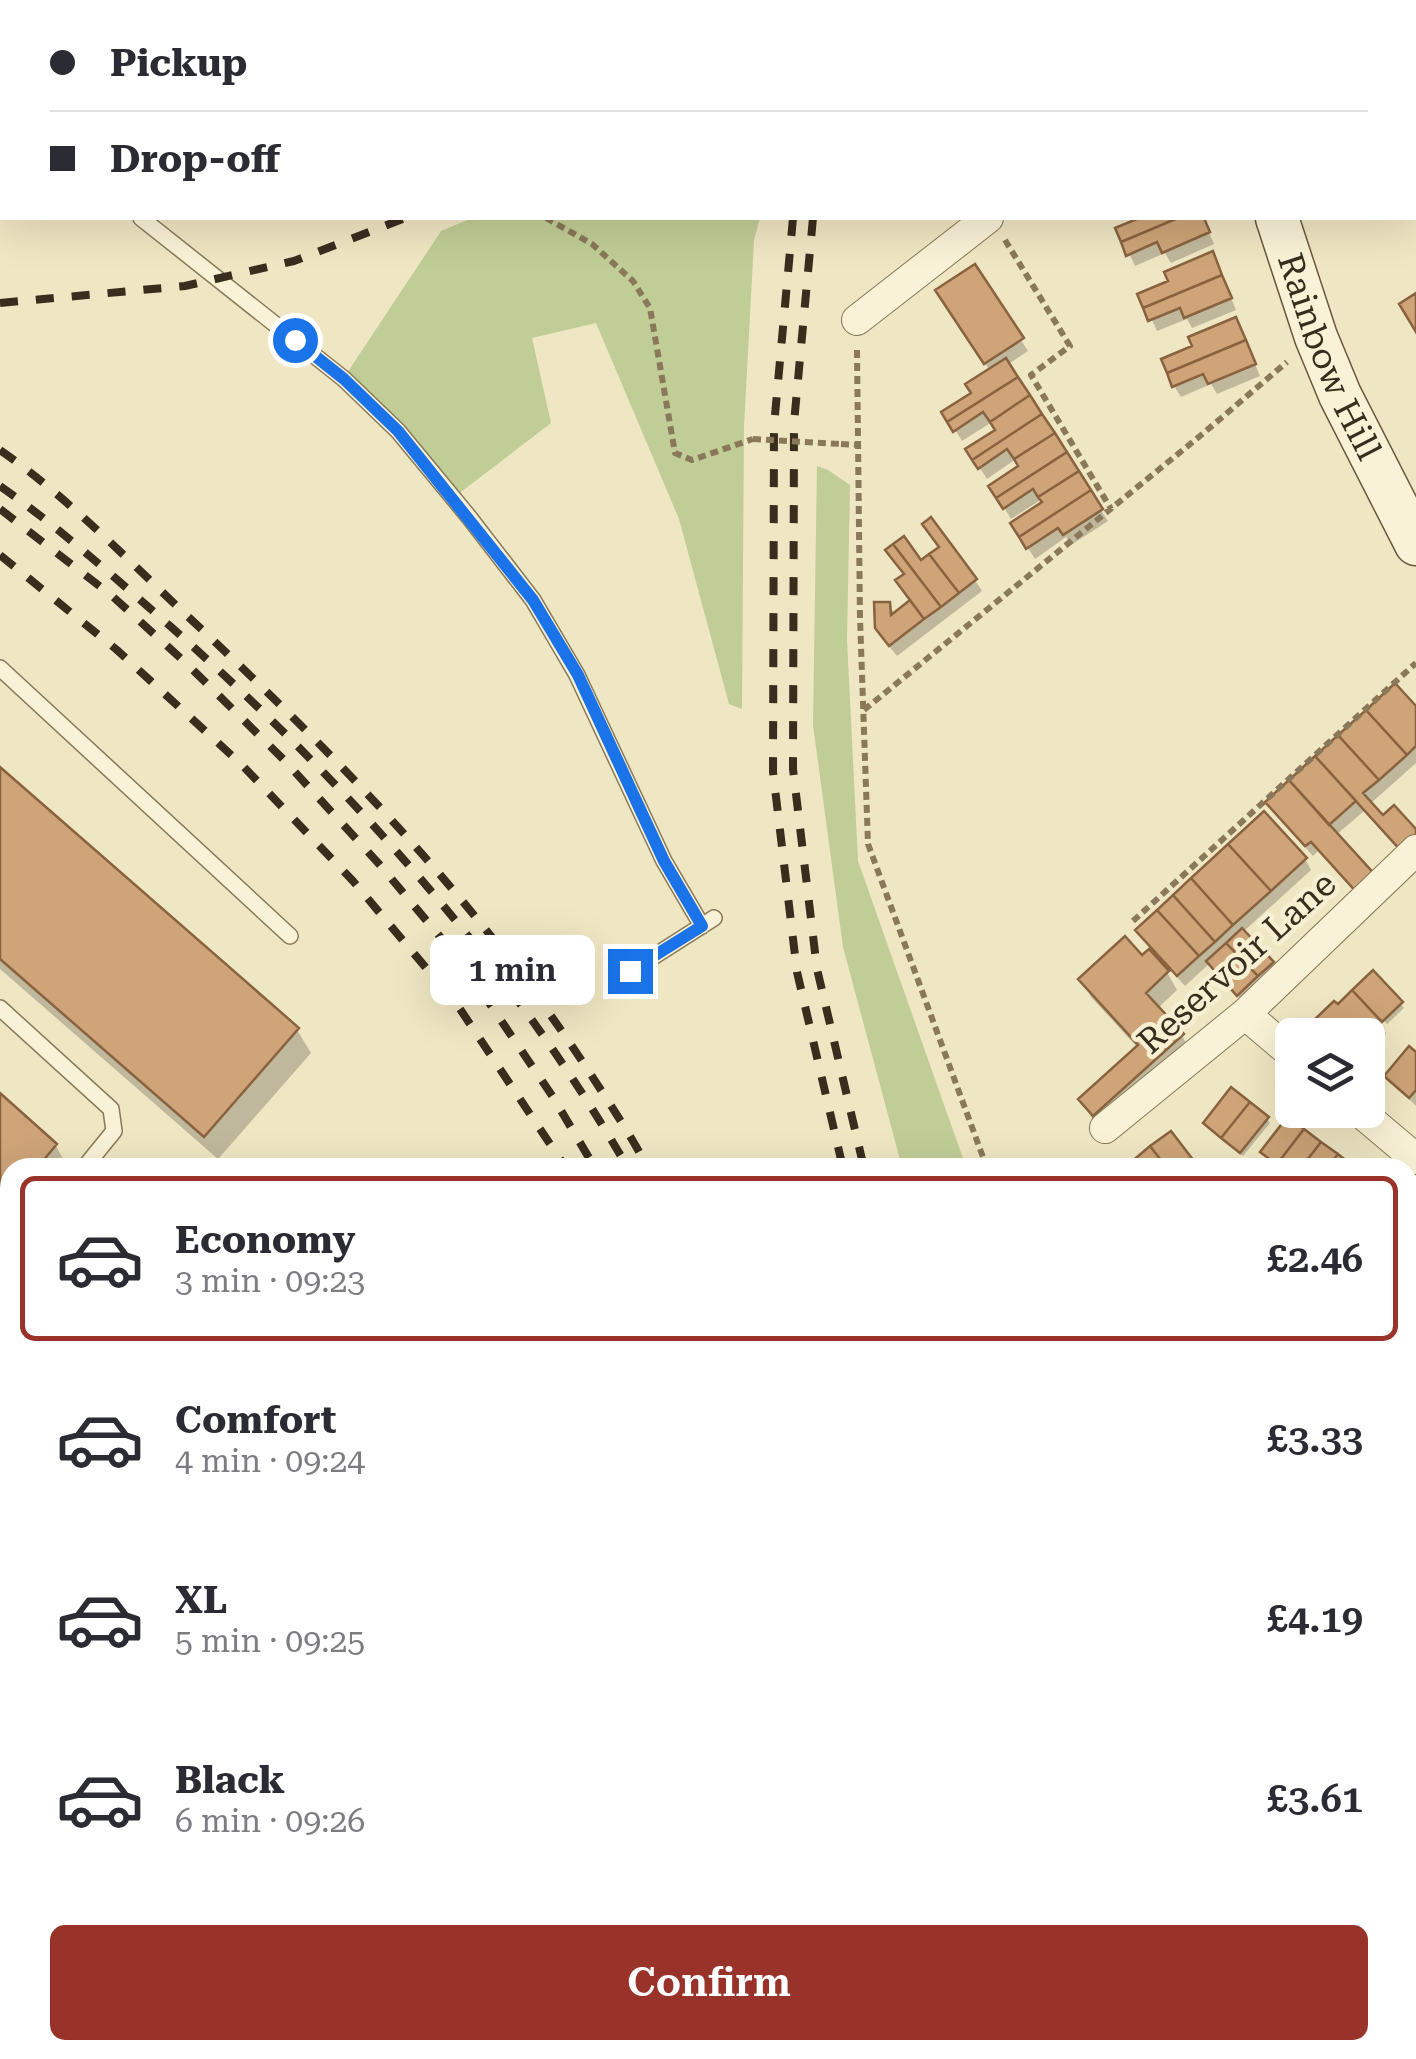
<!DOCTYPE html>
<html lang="en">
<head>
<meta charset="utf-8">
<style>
  body { margin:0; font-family:"Roboto Serif",serif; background:#f7f7f7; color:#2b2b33; height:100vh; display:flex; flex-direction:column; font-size:38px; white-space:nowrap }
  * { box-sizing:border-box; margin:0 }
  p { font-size:32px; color:#7c7c81 }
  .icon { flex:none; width:55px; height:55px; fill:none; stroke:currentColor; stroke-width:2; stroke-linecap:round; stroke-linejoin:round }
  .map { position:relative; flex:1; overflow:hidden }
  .drawer { position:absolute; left:0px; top:1158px; width:1418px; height:902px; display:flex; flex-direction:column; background:#fff; border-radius:30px 30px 0 0; box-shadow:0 10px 40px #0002 }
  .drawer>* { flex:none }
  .top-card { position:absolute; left:0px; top:0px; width:1418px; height:220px; box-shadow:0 10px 40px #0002; display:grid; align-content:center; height:220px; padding:0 50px; background:#fff }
  .tools { position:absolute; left:1275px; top:1018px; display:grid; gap:20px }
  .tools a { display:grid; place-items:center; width:110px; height:110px; border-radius:15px; background:#fff; box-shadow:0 10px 40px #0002; font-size:50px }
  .end { position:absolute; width:45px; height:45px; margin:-22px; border:12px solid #1a73e8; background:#fff; box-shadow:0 0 0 5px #fff }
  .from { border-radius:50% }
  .bubble { position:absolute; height:70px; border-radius:15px; background:#fff; box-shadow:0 10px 40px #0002; font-size:32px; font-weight:600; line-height:70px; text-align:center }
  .top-card b { display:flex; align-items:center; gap:35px; height:95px; font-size:38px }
  .top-card b+b { border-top:2px solid #e1e1e2 }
  .top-card i { width:25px; height:25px; background:#2b2b33 }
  ul { padding:18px 0 0; list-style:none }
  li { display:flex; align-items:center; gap:30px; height:165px; margin:0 20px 15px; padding:0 30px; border:5px solid transparent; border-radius:15px }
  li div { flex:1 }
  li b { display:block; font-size:38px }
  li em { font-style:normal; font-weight:600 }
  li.active { border-color:#993228 }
  li>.icon { width:90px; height:90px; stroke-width:1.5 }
  .button { display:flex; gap:20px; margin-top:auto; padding:20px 50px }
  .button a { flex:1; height:115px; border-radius:15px; background:#993228; color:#fff; font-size:40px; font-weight:600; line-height:115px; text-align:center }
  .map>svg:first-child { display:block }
  .green { fill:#c1cd96 }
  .shadow { fill:#0003 }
  .building { fill:#cea478; stroke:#89633f; stroke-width:2.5 }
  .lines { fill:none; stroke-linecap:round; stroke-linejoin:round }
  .service-casing { stroke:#897859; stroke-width:18 }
  .minor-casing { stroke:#897859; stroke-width:32 }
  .secondary-casing { stroke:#6b583c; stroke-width:45 }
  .path { stroke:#897859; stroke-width:6; stroke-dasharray:8 5; stroke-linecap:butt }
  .service { stroke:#f9f2d6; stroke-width:15 }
  .minor { stroke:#f9f2d6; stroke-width:30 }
  .secondary { stroke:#f9f2d6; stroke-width:42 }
  .rail { stroke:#392d1e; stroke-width:8; stroke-dasharray:18 18; stroke-linecap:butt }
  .path-bridge { stroke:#897859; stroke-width:6; stroke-dasharray:8 5; stroke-linecap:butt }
  .route { stroke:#1a73e8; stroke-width:12 }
  .labels { text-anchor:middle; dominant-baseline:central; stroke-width:9; stroke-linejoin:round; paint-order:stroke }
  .street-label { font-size:35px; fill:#392d1e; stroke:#f6efd2 }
</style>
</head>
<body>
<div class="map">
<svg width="1416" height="2059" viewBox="0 0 1416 2059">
  <rect width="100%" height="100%" fill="#efe6c3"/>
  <path class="green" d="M472 218H760L754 240 744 427 742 709 729 704 679 519 596 323 532 338 551 423 457 495 347 373 441 231Z
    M817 466 828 470 850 485 847 640 858 861 966 1167H902L843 947 813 725Z
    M1176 2050H1306L1309 2059H1179Z"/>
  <path class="shadow" d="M1146 218H1203L1214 244 1171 263 1165 253 1135 266 1118 229Z
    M1218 266 1236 310 1192 328 1187 319 1157 331 1141 295Z
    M974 267 1028 351 1007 365 1108 521 1071 545 1066 537 1035 559 1013 524 1045 503 1042 499 1011 519 991 486 1021 467 1016 459 987 479 968 450 998 431 992 422 962 441 945 413 974 394 990 371 945 302Z
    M1241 331 1260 376 1217 394 1211 384 1181 397 1174 386Z
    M921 564 975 580 982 591 897 656 884 640 889 604 895 615 912 602Z
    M1416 710V763L1370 804 1383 818 1416 833 1411 863 1364 811 1336 835 1367 905 1318 851 1313 856 1274 813 1268 802Z
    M0 770 297 1030 311 1053 218 1159 0 969Z
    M1305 859 1311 870 1243 932 1275 968 1241 999 1210 963 1185 986 1165 964 1163 965 1177 990 1157 1009 1182 1036 1192 1053 1105 1132 1091 1117 1081 1100 1138 1048 1091 997 1081 979 1142 959 1152 949 1138 930Z
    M1373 974 1404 1008 1387 1024 1357 992 1354 996 1384 1027 1386 1034 1368 1053V1035H1321L1315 1023 1334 1005 1338 1008Z
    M1416 1055V1106L1387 1077Z
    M0 1097 56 1146 68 1168H10V1235L0 1247Z
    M1267 1119 1270 1123 1243 1156 1208 1128 1206 1123Z
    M1408 1212 1416 1219V1302L1409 1312 1408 1273 1411 1268 1408 1265Z
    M10 1307V1392L1 1402 0 1310Z
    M0 1647 10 1662V1778L0 1785Z
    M0 1890H10V2014H0Z
    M489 2050H539L521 2059H495Z
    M636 2050H676L657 2059H641Z"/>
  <path class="building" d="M1139 218H1178L1121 242 1115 228Z
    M1178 218H1204L1210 232 1162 253 1157 242 1126 256 1121 242Z
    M1213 251 1222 275 1143 308 1137 294 1168 281 1164 272Z
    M975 264 1024 338 984 364 935 290Z
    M1222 275 1232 298 1184 318 1180 308 1148 321 1143 308Z
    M1416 293V332L1399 304Z
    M1236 317 1246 340 1167 373 1161 359 1192 346 1188 337Z
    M1246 340 1256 364 1208 384 1203 374 1172 387 1167 373Z
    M1006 358 1018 377 947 422 941 412 971 393 965 384Z
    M1018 377 1030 395 990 422 983 412 953 432 947 422Z
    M1030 395 1042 414 972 460 965 449 995 430 990 422Z
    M1042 414 1055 433 1014 459 1007 449 978 469 972 460Z
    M1055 433 1067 452 996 498 988 486 1018 466 1014 459Z
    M1067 452 1079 471 1038 497 1033 489 1003 509 996 498Z
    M1079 471 1091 490 1019 537 1010 523 1042 502 1038 497Z
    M1091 490 1103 509 1063 535 1058 528 1026 549 1019 537Z
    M931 517 977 579 959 593 929 554 939 547 922 524Z
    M904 536 921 560 929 554 959 593 941 607 893 544Z
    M893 544 941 607 924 619 895 580 904 574 885 550Z
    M910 600 924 619 889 646 875 628 874 602H890L891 615Z
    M1395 683 1416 706V746L1407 755 1366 710Z
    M1366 710 1407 755 1379 780 1338 735Z
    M1338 735 1379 780 1363 793 1383 815 1394 805 1416 829V842L1403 853 1315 756Z
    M1315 756 1356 801 1329 825 1289 780Z
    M0 767 299 1028 204 1137 0 959Z
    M1289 780 1378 878 1359 895 1311 842 1305 846 1265 802Z
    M1264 811 1307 858 1271 891 1228 844Z
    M1228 844 1271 891 1233 925 1191 878Z
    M1191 878 1233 925 1215 942 1173 895Z
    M1173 895 1215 942 1199 956 1157 910Z
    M1157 910 1199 956 1177 976 1135 930Z
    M1242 928 1274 962 1258 976 1226 943Z
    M1125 936 1142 955 1149 949 1169 971 1146 993 1184 1034 1093 1116 1078 1099 1138 1045 1078 979Z
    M1226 943 1258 976 1237 996 1206 961Z
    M1373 970 1403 1002 1382 1022 1352 990Z
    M1352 990 1382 1022 1368 1036 1323 1035 1311 1023 1334 1001 1338 1004Z
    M1409 1046 1416 1052V1090L1409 1098 1384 1076Z
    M1231 1087 1250 1102 1221 1138 1203 1123Z
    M0 1093 57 1144 37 1168H10V1198L0 1209Z
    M1250 1102 1269 1117 1240 1153 1221 1138Z
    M1288 1116 1304 1129 1274 1168H1261L1268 1158 1260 1152Z
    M1304 1129 1321 1142 1301 1168H1274Z
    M1171 1131 1197 1165 1194 1168H1167L1150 1146Z
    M1321 1142 1338 1154 1327 1168H1301Z
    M1150 1146 1167 1168H1134L1130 1163Z
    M1338 1154 1354 1167V1168H1327Z
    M1408 1209 1416 1216V1231L1408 1241Z
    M1416 1244V1273L1408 1284 1409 1266 1408 1255Z
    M1416 1273V1294L1408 1305V1284Z
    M6 1300 10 1303V1374L0 1385V1306Z
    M0 1643 10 1657V1746L0 1753Z
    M0 1887H10V1992H0Z"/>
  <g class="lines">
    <defs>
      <path id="service" d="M0 82 2 84
        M141 218 344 379 398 431 469 517 533 600 577 675 664 861 702 926
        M0 668 290 936
        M631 971 714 918
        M0 1008 111 1109 114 1131 84 1168
        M250 1168H252
        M0 1267 10 1255
        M0 1808 10 1801"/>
      <path id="minor" d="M857 320 988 218
        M1245 1014 1292 1054
        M1358 1110 1416 1159
        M1105 1128 1245 1014 1416 850
        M0 1542 10 1556"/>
      <g id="secondary">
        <path d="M1205 0V2"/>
        <path id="s1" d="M1277 218 1316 337 1340 395 1416 544"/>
      </g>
    </defs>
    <use href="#service" class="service-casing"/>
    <use href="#minor" class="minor-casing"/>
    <use href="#secondary" class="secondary-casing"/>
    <path class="path" d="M141 0 146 2
      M546 218 592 244 633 281 650 308 675 453 692 460 753 439
      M1005 240 1070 346 1031 375 1111 509
      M857 350 860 618 868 844 987 1168
      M841 444 858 445
      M864 710 1200 436 1287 362
      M1133 921 1416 663
      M1327 2050 1330 2059"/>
    <use href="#service" class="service"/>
    <use href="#minor" class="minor"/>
    <use href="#secondary" class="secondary"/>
    <path class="rail" d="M737 2 740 0
      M853 2 854 0
      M793 218 774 426 773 772 797 972 843 1168
      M813 218 794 423 793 769 817 969 864 1168
      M0 303 185 286 294 261 405 218
      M0 450C66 496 124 556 182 611 330 749 472 894 584 1064 606 1098 629 1132 648 1168
      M0 486C60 528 115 578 170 626 345 781 510 964 628 1168
      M0 509 111 595 187 664 284 760 380 865 462 963 553 1097 595 1168
      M0 555 117 650 241 764 353 881 458 1006 566 1168
      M998 2050 1003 2059
      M1037 2050 1043 2059
      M1059 2050 1064 2059
      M1130 2050 1133 2059
      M1151 2050 1154 2059"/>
    <path class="path-bridge" d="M753 439 841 444"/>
  </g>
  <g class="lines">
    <path class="route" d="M295 340 344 379 398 431 533 600 578 675 664 861 702 926 630 971"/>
  </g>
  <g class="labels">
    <g class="street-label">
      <text stroke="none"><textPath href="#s1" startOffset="148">Rainbow Hill</textPath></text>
      <text transform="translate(1237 963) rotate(-42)">Reservoir Lane</text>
    </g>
  </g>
</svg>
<div class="tools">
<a><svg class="icon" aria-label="layers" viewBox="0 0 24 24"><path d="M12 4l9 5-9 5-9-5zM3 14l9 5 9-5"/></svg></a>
</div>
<i class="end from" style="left:295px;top:340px"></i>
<i class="end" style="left:630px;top:971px"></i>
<div class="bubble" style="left:430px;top:935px;width:165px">1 min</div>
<div class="top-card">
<b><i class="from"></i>Pickup</b>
<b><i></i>Drop-off</b>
</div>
<section class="drawer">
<ul>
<li class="active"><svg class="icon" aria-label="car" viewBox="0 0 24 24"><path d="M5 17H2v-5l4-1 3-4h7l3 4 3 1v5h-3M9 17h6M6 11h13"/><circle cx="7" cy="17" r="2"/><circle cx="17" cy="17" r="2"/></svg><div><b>Economy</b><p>3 min · 09:23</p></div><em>£2.46</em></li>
<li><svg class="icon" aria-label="car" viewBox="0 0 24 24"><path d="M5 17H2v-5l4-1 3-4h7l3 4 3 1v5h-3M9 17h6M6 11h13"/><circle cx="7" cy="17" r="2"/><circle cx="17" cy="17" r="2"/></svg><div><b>Comfort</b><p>4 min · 09:24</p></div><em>£3.33</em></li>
<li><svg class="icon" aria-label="car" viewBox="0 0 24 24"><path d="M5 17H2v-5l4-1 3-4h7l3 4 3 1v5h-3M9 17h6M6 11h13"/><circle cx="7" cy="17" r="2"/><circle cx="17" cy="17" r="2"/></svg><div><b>XL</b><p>5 min · 09:25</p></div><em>£4.19</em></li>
<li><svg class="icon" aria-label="car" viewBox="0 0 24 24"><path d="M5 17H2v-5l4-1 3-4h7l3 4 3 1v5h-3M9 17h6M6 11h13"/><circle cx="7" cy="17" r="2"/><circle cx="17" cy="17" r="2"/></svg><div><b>Black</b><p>6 min · 09:26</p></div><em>£3.61</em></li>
</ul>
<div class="button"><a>Confirm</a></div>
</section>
</div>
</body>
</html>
